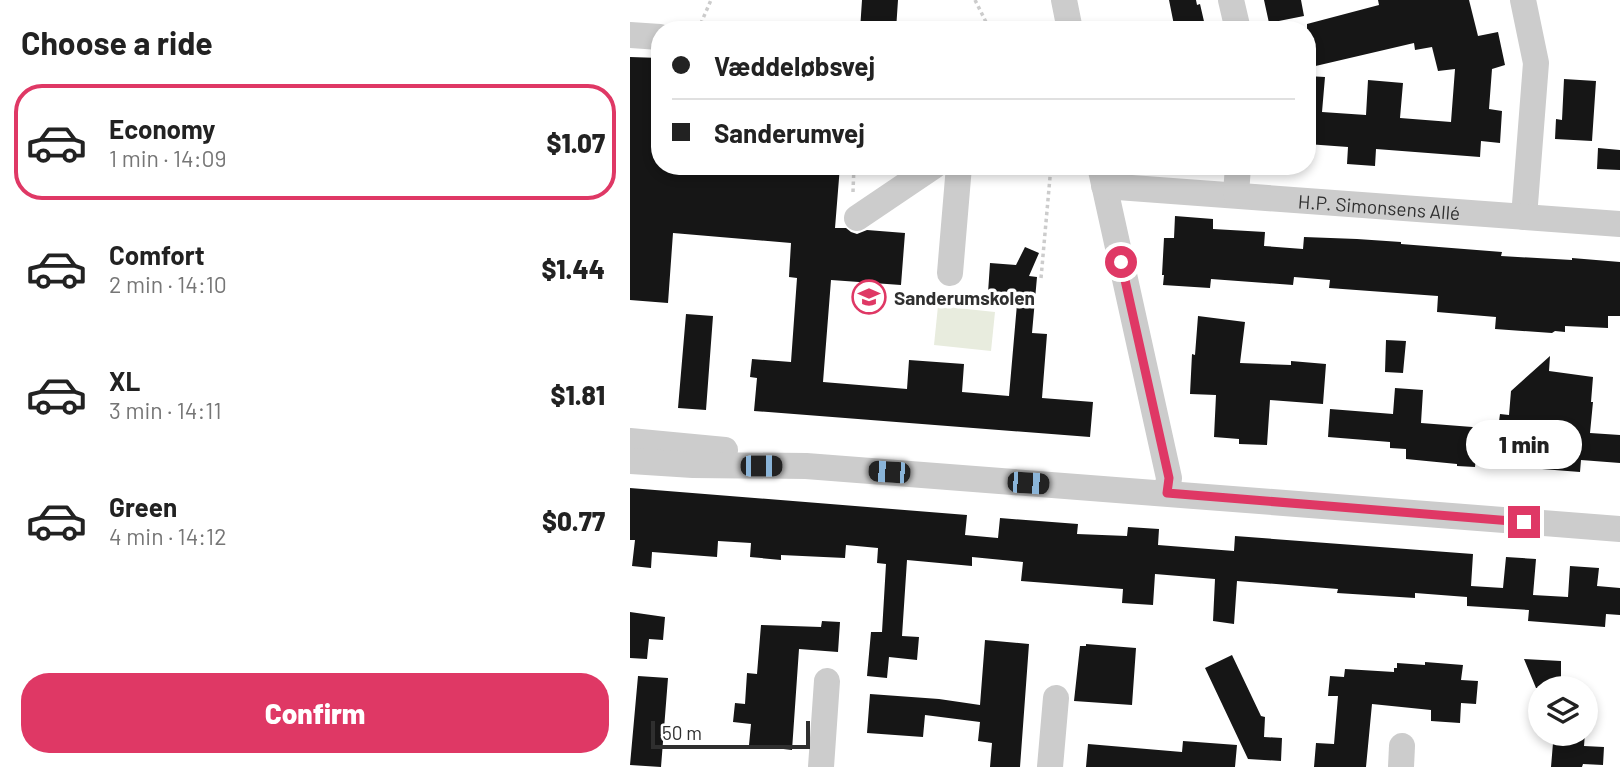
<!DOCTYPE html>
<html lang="en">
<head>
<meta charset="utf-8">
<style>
  body { margin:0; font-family:Barlow,sans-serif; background:#f2f2f2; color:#222; height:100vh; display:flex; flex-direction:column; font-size:26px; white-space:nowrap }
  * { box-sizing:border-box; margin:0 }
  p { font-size:23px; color:#767676 }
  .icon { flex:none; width:38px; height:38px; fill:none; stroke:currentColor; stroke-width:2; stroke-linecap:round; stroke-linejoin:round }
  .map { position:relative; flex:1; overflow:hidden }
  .sheet { display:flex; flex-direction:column; background:#fff; width:630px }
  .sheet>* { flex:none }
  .guide { position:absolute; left:21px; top:21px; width:665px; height:154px; border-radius:28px; box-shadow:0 4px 10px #0003; display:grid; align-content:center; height:154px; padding:0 21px; background:#fff }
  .fabs { position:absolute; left:898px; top:676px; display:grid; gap:14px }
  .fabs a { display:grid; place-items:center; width:70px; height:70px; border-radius:50%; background:#fff; box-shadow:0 4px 10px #0003; font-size:35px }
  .scale { position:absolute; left:21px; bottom:18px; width:159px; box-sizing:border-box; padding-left:7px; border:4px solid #2f2f2f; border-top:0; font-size:19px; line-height:24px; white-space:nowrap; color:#2f2f2f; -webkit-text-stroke:5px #fff; paint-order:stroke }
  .end { position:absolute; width:32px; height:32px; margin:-16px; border:9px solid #df3865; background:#fff; box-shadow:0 0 0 4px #fff }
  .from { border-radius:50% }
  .bubble { position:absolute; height:49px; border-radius:24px; background:#fff; box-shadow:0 4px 10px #0003; font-size:23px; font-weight:800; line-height:49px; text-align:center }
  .car { position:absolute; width:21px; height:42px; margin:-21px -10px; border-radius:9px; box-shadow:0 0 5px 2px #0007; background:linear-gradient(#222 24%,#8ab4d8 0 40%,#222 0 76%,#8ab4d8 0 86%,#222 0) }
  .guide b { display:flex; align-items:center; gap:24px; height:66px; font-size:26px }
  .guide b+b { border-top:2px solid #e0e0e0 }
  .guide i { width:18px; height:18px; background:#222 }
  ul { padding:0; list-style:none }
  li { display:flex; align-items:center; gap:21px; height:116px; margin:0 14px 10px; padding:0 7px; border:4px solid transparent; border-radius:28px }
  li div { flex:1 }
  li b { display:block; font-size:26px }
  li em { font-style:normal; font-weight:800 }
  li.current { border-color:#df3865 }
  li>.icon { width:63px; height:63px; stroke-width:1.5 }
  h2 { padding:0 21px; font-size:32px; line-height:84px }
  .primary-button { display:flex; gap:14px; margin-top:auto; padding:14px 21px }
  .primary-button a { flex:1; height:80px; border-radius:28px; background:#df3865; color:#fff; font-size:28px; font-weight:800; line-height:80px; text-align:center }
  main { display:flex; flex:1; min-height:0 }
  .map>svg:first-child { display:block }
  .green { fill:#e8ecde }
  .building { fill:#161616 }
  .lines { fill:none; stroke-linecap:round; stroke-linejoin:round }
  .path { stroke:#ccc; stroke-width:3.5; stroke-dasharray:3.5 3.5; stroke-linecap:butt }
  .minor { stroke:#ccc; stroke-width:26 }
  .route { stroke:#df3865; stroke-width:9 }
  .labels { text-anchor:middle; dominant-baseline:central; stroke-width:7; stroke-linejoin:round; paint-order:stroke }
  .street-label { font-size:19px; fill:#2f2f2f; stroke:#fff }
  .poi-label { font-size:19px; font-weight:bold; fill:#2f2f2f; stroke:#fff; text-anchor:start }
</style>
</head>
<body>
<main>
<section class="sheet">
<h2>Choose a ride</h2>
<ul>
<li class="current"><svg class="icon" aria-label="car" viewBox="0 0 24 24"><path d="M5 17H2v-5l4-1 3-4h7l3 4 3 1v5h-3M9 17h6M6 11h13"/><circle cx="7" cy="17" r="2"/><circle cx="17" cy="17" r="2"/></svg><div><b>Economy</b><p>1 min · 14:09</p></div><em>$1.07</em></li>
<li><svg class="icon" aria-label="car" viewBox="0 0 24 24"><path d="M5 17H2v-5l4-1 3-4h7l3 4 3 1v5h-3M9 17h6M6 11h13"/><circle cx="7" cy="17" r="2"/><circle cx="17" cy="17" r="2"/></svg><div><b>Comfort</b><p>2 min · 14:10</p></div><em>$1.44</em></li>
<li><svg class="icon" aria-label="car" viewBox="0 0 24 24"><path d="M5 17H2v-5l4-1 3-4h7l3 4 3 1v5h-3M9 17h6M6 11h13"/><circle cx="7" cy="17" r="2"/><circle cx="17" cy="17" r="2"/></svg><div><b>XL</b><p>3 min · 14:11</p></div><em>$1.81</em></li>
<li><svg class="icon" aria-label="car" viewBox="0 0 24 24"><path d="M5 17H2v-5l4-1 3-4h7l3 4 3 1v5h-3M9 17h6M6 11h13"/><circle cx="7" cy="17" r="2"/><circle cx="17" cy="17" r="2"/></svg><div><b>Green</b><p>4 min · 14:12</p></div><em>$0.77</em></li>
</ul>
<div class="primary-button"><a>Confirm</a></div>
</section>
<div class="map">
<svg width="990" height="767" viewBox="0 0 990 767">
  <rect width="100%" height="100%" fill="#fff"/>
  <path class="green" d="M308 306 365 312 361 351 304 345Z"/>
  <path class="building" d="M232 0H268L266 30H230Z
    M539 0H566L567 5 570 4 576 30H545Z
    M634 0H671L674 16 639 23Z
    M748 0H839L848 36 868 32 875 65 862 69 859 109 872 111 870 143 851 141 850 157 746 149 745 166 717 164 718 147 677 144V76L695 77 692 112 736 115 738 80 773 83 770 118 821 122 825 69 808 71 802 47 785 50 784 43 677 68V24L749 5Z
    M0 57 30 58V166H210L205 228H216L221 232 227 234 237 230 275 233 271 285 201 280 193 382 277 389 279 360 334 364 332 392 379 396 387 304 381 303 382 295 358 293 360 263 386 265 395 247 409 253 399 276 407 277 402 333 417 334 412 398 463 402 460 437 124 411 127 378 120 377 122 359 161 362 167 278 159 277 161 243 43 233 38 303 0 300Z
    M934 79 966 81 962 141 925 139 926 119 932 120Z
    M968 148 990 150V170L967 169Z
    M545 216 583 219V229L635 232 634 246 673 249 674 237 727 239 771 242V244L872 252 871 256 942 260V258L990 262V316H978V328L935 326V332L925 331 922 333 865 329 866 317 807 312 808 296 699 288 700 280 664 277 663 285 581 279 580 288 533 285 534 275H532L534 238H544Z
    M56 314 83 316 76 410 48 408Z
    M568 316 615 322 610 363 661 365V361L696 364 693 404 640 400 637 445 609 444V439L584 437 586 395 560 394 562 354 565 355Z
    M756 340 776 341 773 373 755 372Z
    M920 356 919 371 963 377 961 402H963L960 433 990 435V463L951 460 950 472 912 469V463L846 458 845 467 827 466V464L776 459V449L760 448V442L698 437 700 409 763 414 765 388 793 390 791 423 868 429 870 414 879 415 881 391Z
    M0 488 337 515 335 535 368 538 370 518 448 524 447 534 497 536 498 527 529 529 528 545 604 551 605 536 843 554 841 586 873 588 876 557 906 559 903 595 938 597 940 566 969 568 967 586 990 588V615L976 614 975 627 898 621 899 610 837 606V597L785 593V598L707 593 708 589 607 581 604 624 583 621 585 579 525 574 523 605 492 603 493 589 391 581 393 562 342 557V566L277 560 272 636 289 637 287 660 259 657 257 678 237 676 241 632H252L256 564 247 563 248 548 216 545 215 558 151 555V560L120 557 121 543 88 541 87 557 22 552 21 568 2 566 5 540H0Z
    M0 612 35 617 33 640 19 639 17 659 0 658Z
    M192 621 210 622 208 652 169 649 162 750 119 745 121 724 103 722 105 703 115 704 117 673 127 674 131 625 191 627Z
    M355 640 399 644 390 767H360L362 743 348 741 350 722 295 715 293 737 237 733 240 694 309 699 350 705Z
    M456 644 506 648 502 705 444 701 450 646H456Z
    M602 655 631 716 635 717 634 737 652 738 651 761 618 759 575 668Z
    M894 659 931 661V688H906Z
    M795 662 833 665 831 680 848 681 846 704 831 703 830 723 801 721V710L742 704 736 767H684L686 743 704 744 708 696H698L700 676 714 677 715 669 764 672V668H767V663L795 665Z
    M8 676 38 678 31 767 0 765Z
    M926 733H955L954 746 974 747 973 765 953 764 952 767H921L923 743 925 744Z
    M553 741 607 745 605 767H456L458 744 552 752Z"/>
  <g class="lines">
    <path class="path" d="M345 0 360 30
      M68 30 81 0
      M223 192 224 166
      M411 278 421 166"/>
    <g class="minor">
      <path d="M434 0 440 30"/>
      <path d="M601 0 608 30"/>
      <path d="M893 0 906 63 894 217"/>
      <path d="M0 35 30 37"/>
      <path d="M470 166 539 478 537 493"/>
      <path id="s1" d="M474 186 990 224"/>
      <path d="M606 194 608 166"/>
      <path d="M227 218 304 166"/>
      <path d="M320 273 329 166"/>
      <path d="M0 441 95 450"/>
      <path d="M0 461 63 465 176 466 990 529"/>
      <path d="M191 767 197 681"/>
      <path d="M420 767 426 698"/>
      <path d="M771 767 772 746"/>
    </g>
  </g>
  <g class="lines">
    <path class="route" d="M491 262 539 478 537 493 894 522"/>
  </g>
  <defs>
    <symbol id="school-ring" viewBox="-11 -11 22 22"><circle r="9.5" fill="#fff" stroke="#df3865" stroke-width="1.5"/><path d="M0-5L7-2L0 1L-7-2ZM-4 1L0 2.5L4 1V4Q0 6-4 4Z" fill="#df3865"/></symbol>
  </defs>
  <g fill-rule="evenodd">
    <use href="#school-ring" x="220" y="278" width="38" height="38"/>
  </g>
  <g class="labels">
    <g class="street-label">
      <text stroke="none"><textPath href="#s1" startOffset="276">H.P. Simonsens Allé</textPath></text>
    </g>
    <g class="poi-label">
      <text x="264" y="297">Sanderumskolen</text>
    </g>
  </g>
</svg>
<div class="fabs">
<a><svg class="icon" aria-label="layers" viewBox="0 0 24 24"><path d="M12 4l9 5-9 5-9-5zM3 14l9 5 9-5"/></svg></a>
</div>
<div class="scale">50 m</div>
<i class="end from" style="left:491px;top:262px"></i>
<i class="end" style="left:894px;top:522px"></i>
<div class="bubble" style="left:836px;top:420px;width:116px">1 min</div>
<i class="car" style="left:131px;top:466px;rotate:90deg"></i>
<i class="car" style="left:259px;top:472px;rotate:274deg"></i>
<i class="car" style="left:398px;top:483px;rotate:94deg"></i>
<div class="guide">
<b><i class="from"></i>Væddeløbsvej</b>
<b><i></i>Sanderumvej</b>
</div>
</div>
</main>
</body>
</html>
